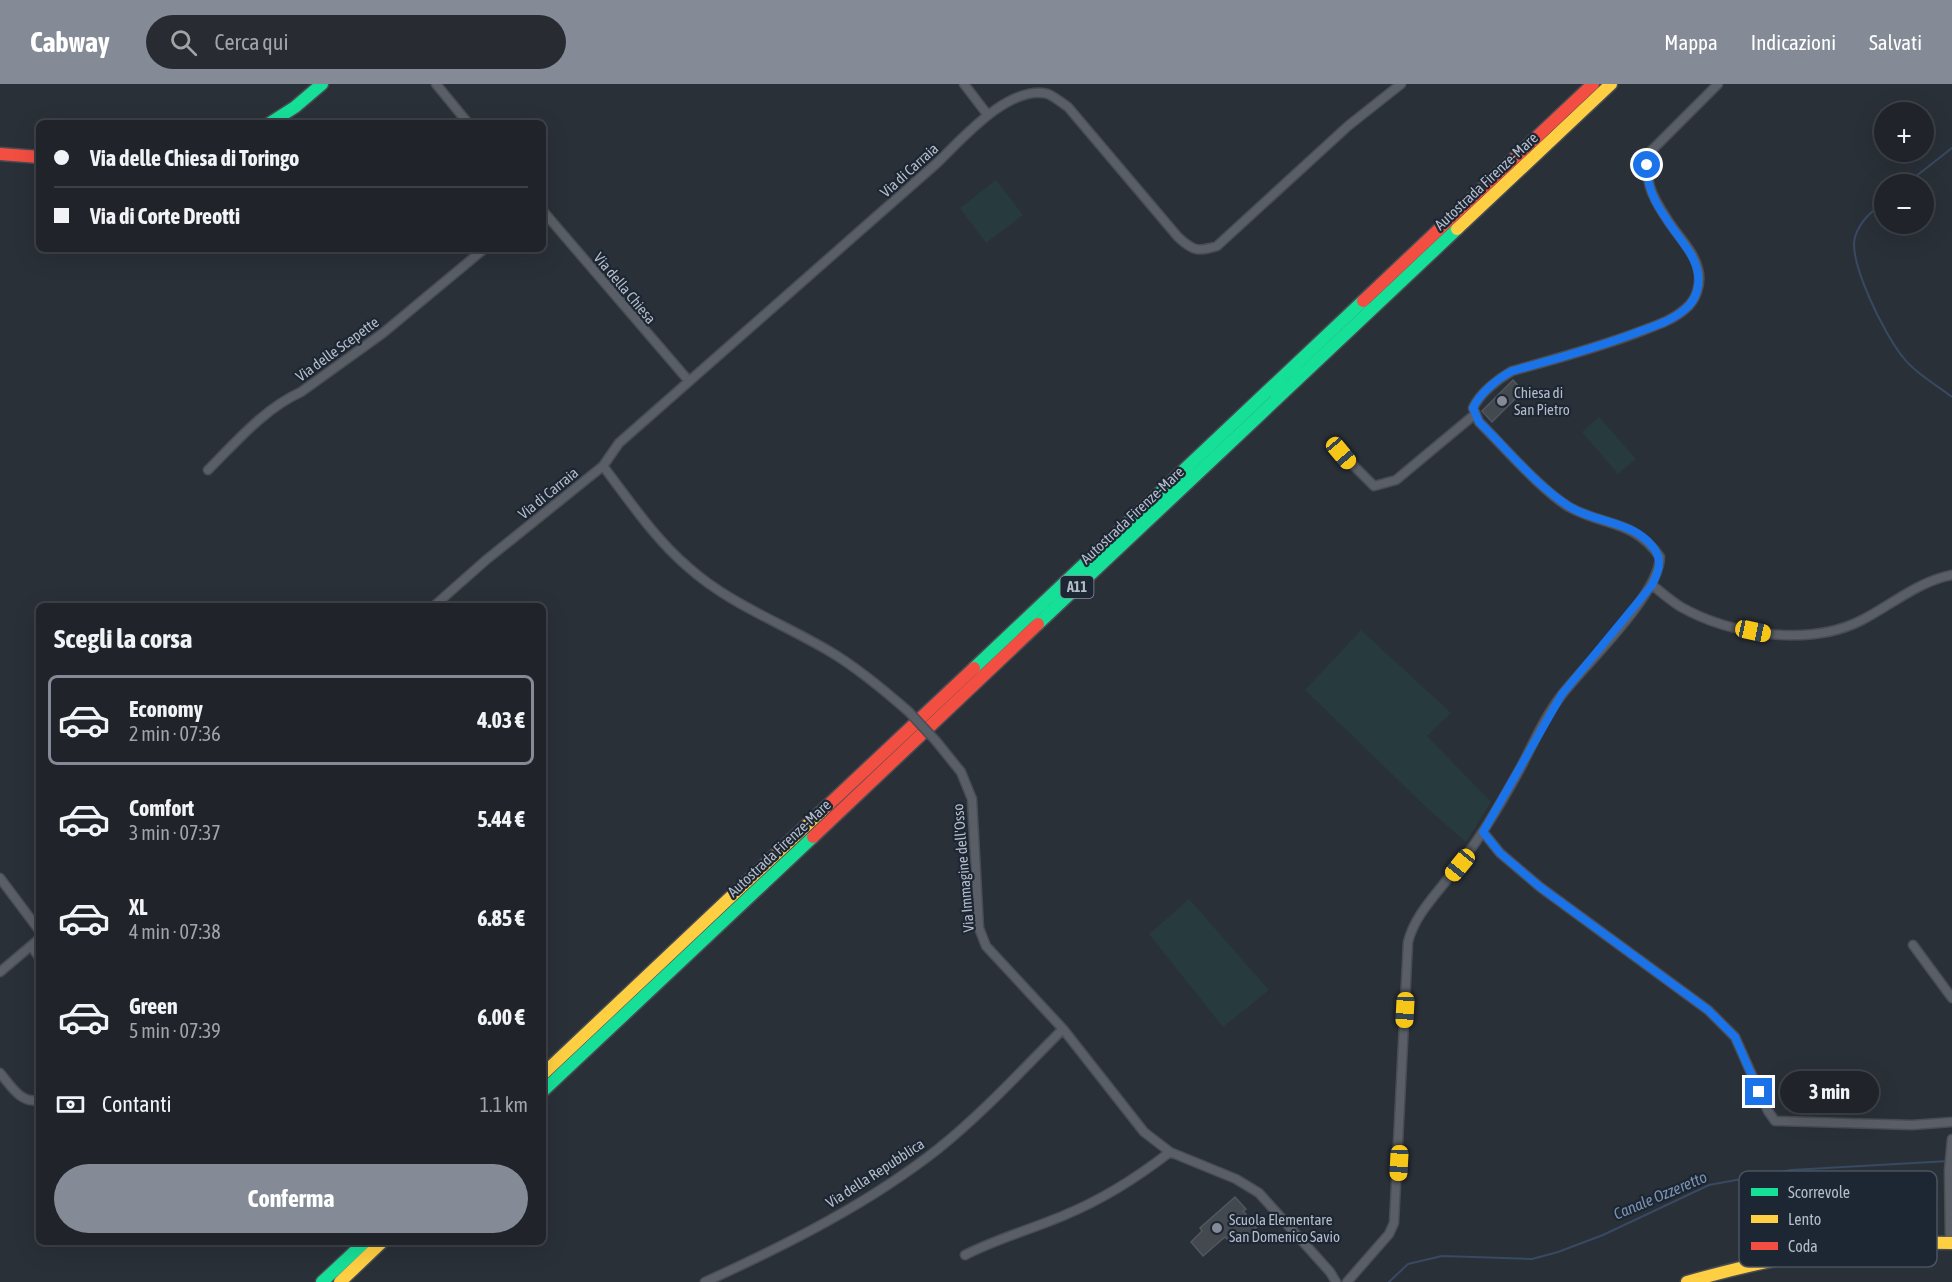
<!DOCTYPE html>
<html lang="it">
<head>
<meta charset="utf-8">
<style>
  body { margin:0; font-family:"Asap Condensed",sans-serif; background:#282c32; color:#f1f3f6; height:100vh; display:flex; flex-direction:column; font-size:22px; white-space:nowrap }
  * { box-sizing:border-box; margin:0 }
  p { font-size:20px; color:#a2a4a8 }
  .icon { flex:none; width:33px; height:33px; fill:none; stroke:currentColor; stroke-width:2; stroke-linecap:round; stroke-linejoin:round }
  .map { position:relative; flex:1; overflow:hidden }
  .drawer { position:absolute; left:36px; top:519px; width:510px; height:642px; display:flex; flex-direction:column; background:#20242a; border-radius:9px; box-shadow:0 6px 24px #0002,0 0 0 2px #3d4147 }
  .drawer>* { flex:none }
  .guide { position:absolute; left:36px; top:36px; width:510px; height:132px; border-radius:9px; box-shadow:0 6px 24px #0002,0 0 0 2px #3d4147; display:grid; align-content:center; height:132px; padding:0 18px; background:#20242a }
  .controls { position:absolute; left:1874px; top:18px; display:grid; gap:12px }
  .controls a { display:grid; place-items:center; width:60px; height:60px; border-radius:50%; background:#20242a; box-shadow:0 6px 24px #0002,0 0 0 2px #3d4147; font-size:30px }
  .end { position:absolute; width:27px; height:27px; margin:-14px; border:8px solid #1a73e8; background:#fff; box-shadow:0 0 0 3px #fff }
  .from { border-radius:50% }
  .bubble { position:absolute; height:42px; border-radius:21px; background:#20242a; box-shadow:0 6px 24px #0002,0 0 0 2px #3d4147; font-size:20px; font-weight:700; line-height:42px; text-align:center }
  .car { position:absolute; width:18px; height:36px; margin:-18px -9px; border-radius:8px; box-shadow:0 0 4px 2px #0007; background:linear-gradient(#f5c518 24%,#345 0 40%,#f5c518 0 76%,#345 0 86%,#f5c518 0) }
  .guide b { display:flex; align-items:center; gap:21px; height:57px; font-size:22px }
  .guide b+b { border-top:2px solid #3d4147 }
  .guide i { width:15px; height:15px; background:#f1f3f6 }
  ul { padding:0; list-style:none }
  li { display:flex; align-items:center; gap:18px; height:90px; margin:0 12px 9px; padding:0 6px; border:3px solid transparent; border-radius:9px }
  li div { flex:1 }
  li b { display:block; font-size:22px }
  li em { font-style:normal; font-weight:700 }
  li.active { border-color:#848b96 }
  li>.icon { width:54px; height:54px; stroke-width:1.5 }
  h2 { padding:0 18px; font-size:27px; line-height:72px }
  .pay { display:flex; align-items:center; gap:15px; height:66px; padding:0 18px; font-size:22px }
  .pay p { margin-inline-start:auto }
  .primary-button { display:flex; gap:12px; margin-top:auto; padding:12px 18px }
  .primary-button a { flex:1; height:69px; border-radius:36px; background:#848b96; color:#fff; font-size:24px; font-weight:700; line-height:69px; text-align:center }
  header { display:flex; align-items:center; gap:36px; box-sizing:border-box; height:84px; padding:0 30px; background:#848b96; color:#fff }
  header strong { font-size:28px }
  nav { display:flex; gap:33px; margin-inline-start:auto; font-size:21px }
  .search { width:420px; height:54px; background:#282c32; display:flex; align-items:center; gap:15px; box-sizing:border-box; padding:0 21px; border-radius:33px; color:#a2a4a8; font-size:22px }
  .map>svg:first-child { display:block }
  .green { fill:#273a3e }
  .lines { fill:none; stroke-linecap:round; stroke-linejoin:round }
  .stream { stroke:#384963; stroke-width:2 }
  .building { fill:#444950; stroke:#52575f; stroke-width:1.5 }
  .street-casing { stroke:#484c53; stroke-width:11 }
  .fast-casing { stroke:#484c53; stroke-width:15 }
  .slow-casing { stroke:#484c53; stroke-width:15 }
  .jam-casing { stroke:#484c53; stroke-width:15 }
  .street { stroke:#5a5e66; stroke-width:8 }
  .fast { stroke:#16e098; stroke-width:12 }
  .slow { stroke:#ffcf43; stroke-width:12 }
  .jam { stroke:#f24e42; stroke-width:12 }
  .street-bridge-casing { stroke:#484c53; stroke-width:11; stroke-linecap:butt }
  .street-bridge { stroke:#5a5e66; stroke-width:8 }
  .route { stroke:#1a73e8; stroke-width:8 }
  .poi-dot { fill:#848b96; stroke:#1d2633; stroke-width:2 }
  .labels { text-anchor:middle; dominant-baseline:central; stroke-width:4.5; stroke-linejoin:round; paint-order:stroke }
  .shield { fill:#1d2633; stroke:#878f9c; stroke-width:1.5 }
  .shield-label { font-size:14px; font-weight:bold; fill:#b4bcc9 }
  .street-label { font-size:15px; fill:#b4bcc9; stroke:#1d2633 }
  .poi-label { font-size:15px; fill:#b4bcc9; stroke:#1d2633; text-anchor:start }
  .water-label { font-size:16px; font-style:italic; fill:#7c92b1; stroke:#1d2633 }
  .key { fill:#1d2633; stroke:#4a5360; stroke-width:1.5 }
  .key-label { font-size:16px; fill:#b4bcc9 }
</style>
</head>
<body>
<header>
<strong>Cabway</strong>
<div class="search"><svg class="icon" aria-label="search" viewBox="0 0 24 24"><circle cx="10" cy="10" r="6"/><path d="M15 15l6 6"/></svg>Cerca qui</div>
<nav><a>Mappa</a><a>Indicazioni</a><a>Salvati</a></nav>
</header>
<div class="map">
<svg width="1952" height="1198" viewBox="0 0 1952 1198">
  <rect width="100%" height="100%" fill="#2a3038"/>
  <path class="green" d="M996 96 1023 131 986 159 960 124Z
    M1599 333 1636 375 1618 390 1582 348Z
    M1361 546 1451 629 1427 652 1491 718 1466 758 1428 725 1305 606Z
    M1189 815 1269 906 1223 943 1149 850Z"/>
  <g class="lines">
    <path class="stream" d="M1906 100 1952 64
      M1884 118C1871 128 1860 137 1855 153 1848 178 1885 251 1902 272 1915 289 1935 300 1952 313
      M1389 1198 1408 1180 1442 1172 1532 1175 1558 1168 1603 1151 1709 1101 1791 1086 1949 1077"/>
  </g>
  <path class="building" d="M1513 296 1523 307 1492 338 1482 327Z
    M1235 1113 1246 1125 1243 1127 1257 1143 1246 1153 1241 1149 1230 1158 1225 1153 1203 1172 1191 1158 1202 1147 1200 1144Z"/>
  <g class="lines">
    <defs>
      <path id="street" d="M436 0 468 39
        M964 0 987 30
        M543 127 688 296
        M1341 369 1374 402 1396 396 1474 331
        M603 382C629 416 655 455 688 483 729 520 782 539 829 567 858 584 884 606 909 628
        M208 386C236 358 265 324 301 308L383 249 484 165
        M1652 501C1661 508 1671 517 1681 523 1731 551 1810 563 1862 536 1893 520 1917 498 1952 491
        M434 522 486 476 603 382 619 359 937 79C962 55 1009 0 1048 10 1055 13 1062 19 1068 23L1178 153C1193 167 1198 168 1217 162L1348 42 1401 0
        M936 657 961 688 972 715 979 844 986 862 1063 945 1144 1048 1170 1068 1236 1095 1259 1109 1330 1188 1336 1198
        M1483 748 1500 769 1540 803 1708 926 1735 953 1768 1027 1775 1037 1912 1041 1952 1038
        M0 794 39 846
        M1913 861 1952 914
        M31 862 39 873
        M0 888 39 855
        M0 989C11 1002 21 1020 39 1016
        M1950 1159 1949 1086 1952 1055
        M965 1171C998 1154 1033 1145 1067 1130 1103 1115 1139 1092 1170 1068
        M705 1198C786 1161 868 1120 938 1065 983 1029 1022 986 1063 945
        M1347 1198 1389 1150 1394 1139 1408 858C1414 834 1431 816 1446 797 1476 762 1499 723 1521 683 1534 658 1546 630 1564 608 1589 577 1659 510 1660 473 1633 435 1605 443 1569 423 1541 406 1504 363 1479 338L1473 324C1480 309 1498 295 1512 287 1555 275 1597 264 1639 248 1654 242 1671 237 1684 226 1696 217 1702 200 1698 185 1694 167 1676 150 1667 135 1651 111 1643 96 1651 67L1718 0"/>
      <path id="fast" d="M270 39 295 23 322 0
        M1038 540 1457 145
        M974 584 1363 217
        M543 1007 813 753
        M322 1198 365 1158"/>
      <path id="slow" d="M1457 145 1611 0
        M543 990 825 724
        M340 1198 382 1158
        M1687 1198C1775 1173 1861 1156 1952 1159"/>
      <path id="jam" d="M0 70 39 73
        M1363 217 1593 0
        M825 724 974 584
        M813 753 1038 540"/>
    </defs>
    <use href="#street" class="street-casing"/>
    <use href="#fast" class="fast-casing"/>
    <use href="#slow" class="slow-casing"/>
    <use href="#jam" class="jam-casing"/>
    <use href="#street" class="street"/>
    <use href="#fast" class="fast"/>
    <use href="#slow" class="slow"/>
    <use href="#jam" class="jam"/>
    <defs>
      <path id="street-bridge" d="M909 628 936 657"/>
    </defs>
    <use href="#street-bridge" class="street-bridge-casing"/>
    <use href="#street-bridge" class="street-bridge"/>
  </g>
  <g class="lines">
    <path class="route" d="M1647 81C1645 115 1673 142 1690 169 1702 188 1702 212 1684 226 1671 237 1654 242 1638 248 1597 264 1555 275 1512 287 1498 294 1480 309 1473 324L1479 338C1507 365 1534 399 1567 421 1593 439 1632 436 1653 463 1663 476 1659 487 1652 501L1562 610 1483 748 1500 769 1540 803 1708 926 1735 953 1759 1008"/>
  </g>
  <g class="poi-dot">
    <circle cx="1502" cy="317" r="6"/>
    <circle cx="1217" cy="1144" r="6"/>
  </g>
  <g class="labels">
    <rect class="shield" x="1060.5" y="492" width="33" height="22" rx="4.5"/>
    <g class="shield-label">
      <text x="1077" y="503">A11</text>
    </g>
    <g class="street-label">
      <text transform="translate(909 86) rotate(-42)">Via di Carraia</text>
      <text transform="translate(1486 97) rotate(-43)">Autostrada Firenze-Mare</text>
      <text transform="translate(625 204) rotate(50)">Via della Chiesa</text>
      <text transform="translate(337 265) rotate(-36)">Via delle Scepette</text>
      <text transform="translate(548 409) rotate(-39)">Via di Carraia</text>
      <text transform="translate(1132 431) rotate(-43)">Autostrada Firenze-Mare</text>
      <text transform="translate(779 764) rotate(-43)">Autostrada Firenze-Mare</text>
      <text transform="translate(963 784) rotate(-95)">Via Immagine dell'Osso</text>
      <text transform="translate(875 1089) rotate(-33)">Via della Repubblica</text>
    </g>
    <g class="poi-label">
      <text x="1514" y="308">Chiesa di<tspan x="1514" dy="17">San Pietro</tspan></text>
      <text x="1229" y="1135">Scuola Elementare<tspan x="1229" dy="17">San Domenico Savio</tspan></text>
    </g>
    <g class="water-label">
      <text transform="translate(1660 1111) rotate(-23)">Canale Ozzeretto</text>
    </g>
  </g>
  <rect x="1739" y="1087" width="198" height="96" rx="9" class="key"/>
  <rect x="1751" y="1104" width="27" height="8" fill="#16e098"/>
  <rect x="1751" y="1131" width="27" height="8" fill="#ffcf43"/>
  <rect x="1751" y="1158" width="27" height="8" fill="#f24e42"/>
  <g class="key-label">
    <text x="1788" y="1114">Scorrevole</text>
    <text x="1788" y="1141">Lento</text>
    <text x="1788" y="1168">Coda</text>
  </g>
</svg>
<div class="controls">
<a>+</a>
<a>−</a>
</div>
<i class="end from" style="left:1647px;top:81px"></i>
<i class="end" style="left:1759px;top:1008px"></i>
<div class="bubble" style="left:1780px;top:987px;width:99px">3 min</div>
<i class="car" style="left:1341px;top:369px;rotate:140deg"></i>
<i class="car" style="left:1753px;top:547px;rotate:102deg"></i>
<i class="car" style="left:1460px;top:781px;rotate:219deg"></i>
<i class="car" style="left:1405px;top:926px;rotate:183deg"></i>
<i class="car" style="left:1399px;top:1079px;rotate:183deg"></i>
<div class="guide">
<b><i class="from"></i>Via delle Chiesa di Toringo</b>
<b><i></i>Via di Corte Dreotti</b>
</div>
<section class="drawer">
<h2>Scegli la corsa</h2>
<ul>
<li class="active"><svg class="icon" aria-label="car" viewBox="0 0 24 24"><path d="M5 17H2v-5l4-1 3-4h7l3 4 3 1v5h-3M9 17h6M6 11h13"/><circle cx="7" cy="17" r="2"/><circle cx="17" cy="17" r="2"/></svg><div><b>Economy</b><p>2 min · 07:36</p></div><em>4.03 €</em></li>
<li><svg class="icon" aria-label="car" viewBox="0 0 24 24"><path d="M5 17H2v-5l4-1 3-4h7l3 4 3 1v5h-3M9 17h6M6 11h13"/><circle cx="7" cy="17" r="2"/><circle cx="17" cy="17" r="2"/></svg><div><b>Comfort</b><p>3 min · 07:37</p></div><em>5.44 €</em></li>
<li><svg class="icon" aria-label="car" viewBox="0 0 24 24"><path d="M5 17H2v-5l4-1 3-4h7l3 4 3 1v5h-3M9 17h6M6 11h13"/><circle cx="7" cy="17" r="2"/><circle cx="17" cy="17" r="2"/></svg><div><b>XL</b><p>4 min · 07:38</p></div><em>6.85 €</em></li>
<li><svg class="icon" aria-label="car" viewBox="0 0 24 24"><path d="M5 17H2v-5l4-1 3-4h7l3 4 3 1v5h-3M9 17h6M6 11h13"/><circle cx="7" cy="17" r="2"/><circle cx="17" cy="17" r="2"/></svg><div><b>Green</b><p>5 min · 07:39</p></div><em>6.00 €</em></li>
</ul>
<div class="pay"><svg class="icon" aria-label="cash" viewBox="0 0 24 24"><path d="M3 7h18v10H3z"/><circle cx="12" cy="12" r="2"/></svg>Contanti<p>1.1 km</p></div>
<div class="primary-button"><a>Conferma</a></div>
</section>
</div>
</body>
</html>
